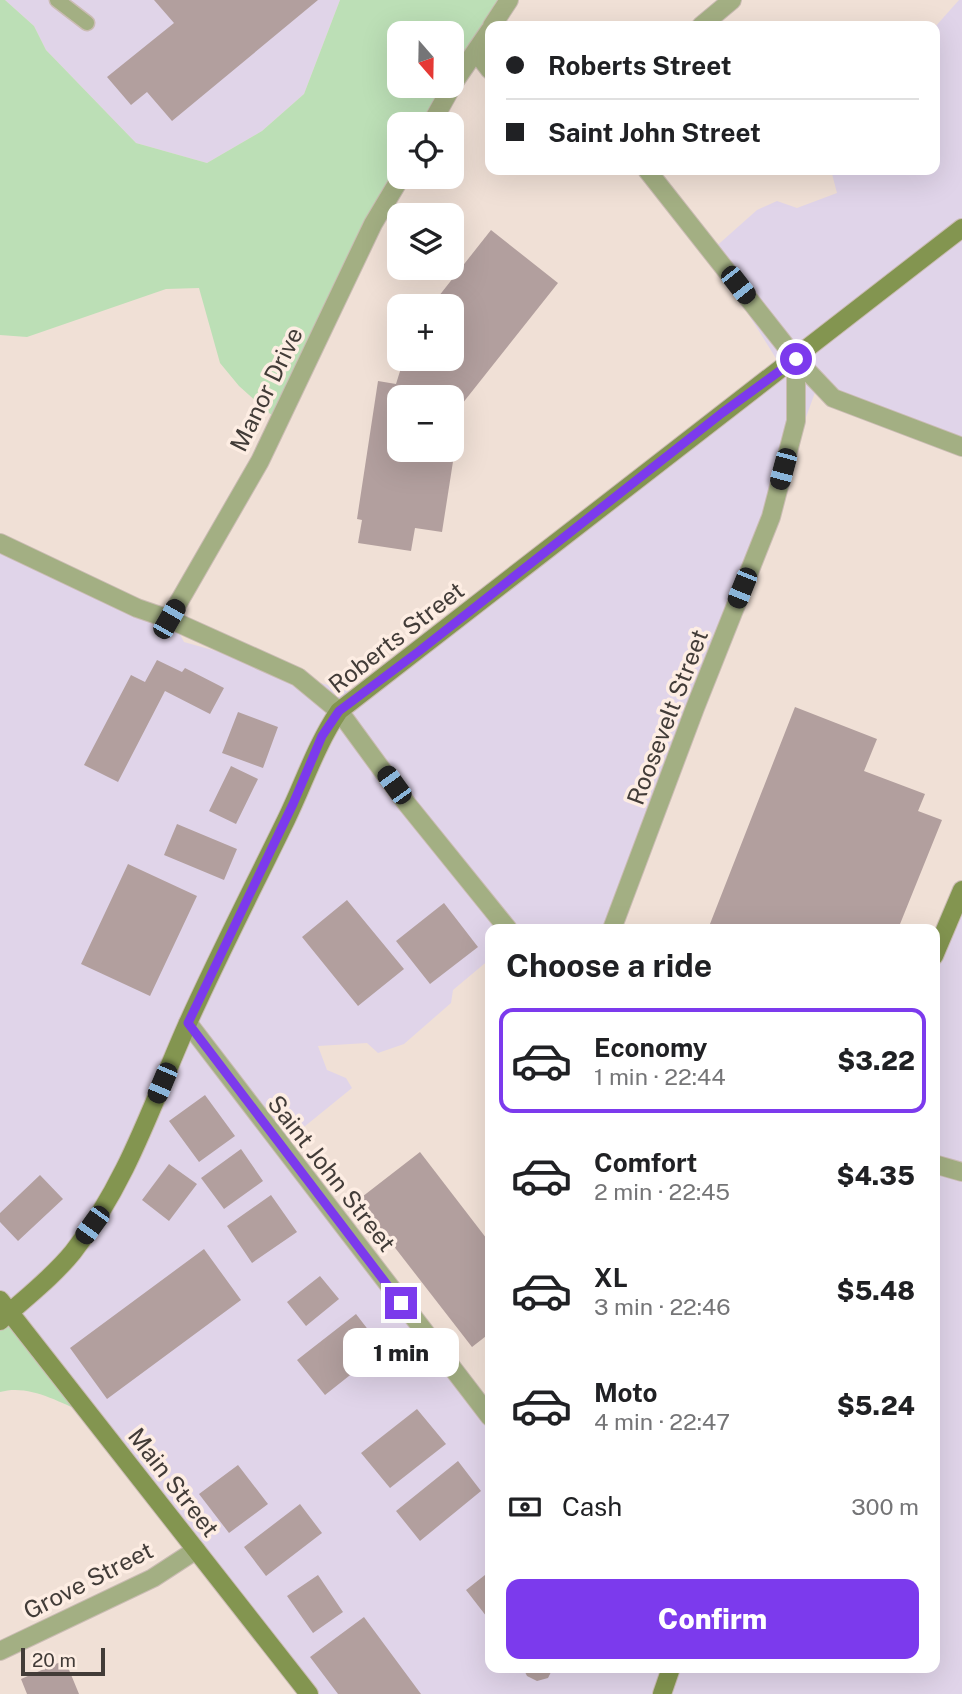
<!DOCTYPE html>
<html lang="en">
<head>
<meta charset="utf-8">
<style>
  body { margin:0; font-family:"Public Sans",sans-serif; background:#f2f2f2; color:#202124; height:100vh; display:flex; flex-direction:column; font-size:26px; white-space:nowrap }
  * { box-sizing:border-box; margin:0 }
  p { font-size:23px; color:#757577 }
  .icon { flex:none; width:38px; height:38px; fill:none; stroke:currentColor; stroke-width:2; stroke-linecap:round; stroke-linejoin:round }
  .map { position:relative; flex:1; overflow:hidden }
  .panel { position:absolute; left:485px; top:924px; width:455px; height:749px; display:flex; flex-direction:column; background:#fff; border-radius:14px; box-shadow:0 7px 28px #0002 }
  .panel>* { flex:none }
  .banner { position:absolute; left:485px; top:21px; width:455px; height:154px; border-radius:14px; box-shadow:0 7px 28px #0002; display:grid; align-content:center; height:154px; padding:0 21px; background:#fff }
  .needle { width:46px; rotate:160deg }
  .fabs { position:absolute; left:387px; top:21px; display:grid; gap:14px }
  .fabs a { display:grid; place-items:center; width:77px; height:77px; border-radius:14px; background:#fff; box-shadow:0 7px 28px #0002; font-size:35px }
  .scale { position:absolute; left:21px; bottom:18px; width:84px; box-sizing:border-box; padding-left:7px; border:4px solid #423c38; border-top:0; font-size:19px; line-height:24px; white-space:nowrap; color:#423c38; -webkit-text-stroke:5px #fdede3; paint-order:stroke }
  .end { position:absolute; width:32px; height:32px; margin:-16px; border:9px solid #7c3aed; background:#fff; box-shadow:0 0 0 4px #fff }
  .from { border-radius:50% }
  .bubble { position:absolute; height:49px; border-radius:14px; background:#fff; box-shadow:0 7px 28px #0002; font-size:23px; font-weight:800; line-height:49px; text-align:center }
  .car { position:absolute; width:21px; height:42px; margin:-21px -10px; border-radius:9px; box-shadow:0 0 5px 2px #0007; background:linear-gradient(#222 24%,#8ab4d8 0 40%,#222 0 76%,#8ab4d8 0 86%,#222 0) }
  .banner b { display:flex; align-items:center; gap:24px; height:66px; font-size:26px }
  .banner b+b { border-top:2px solid #e0e0e0 }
  .banner i { width:18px; height:18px; background:#202124 }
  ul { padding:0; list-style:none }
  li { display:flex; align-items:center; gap:21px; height:105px; margin:0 14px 10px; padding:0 7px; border:4px solid transparent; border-radius:14px }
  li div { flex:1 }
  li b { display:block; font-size:26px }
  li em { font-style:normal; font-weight:800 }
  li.active { border-color:#7c3aed }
  li>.icon { width:63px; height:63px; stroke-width:1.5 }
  h2 { padding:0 21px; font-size:32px; line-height:84px }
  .pay { display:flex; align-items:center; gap:18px; height:77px; padding:0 21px; font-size:26px }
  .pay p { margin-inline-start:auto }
  .action { display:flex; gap:14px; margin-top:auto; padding:14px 21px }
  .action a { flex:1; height:80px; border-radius:14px; background:#7c3aed; color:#fff; font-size:28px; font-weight:800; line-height:80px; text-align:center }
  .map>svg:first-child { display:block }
  .commercial { fill:#e0d4e9 }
  .industrial { fill:#e0d4e8 }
  .green { fill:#bcdfb6; fill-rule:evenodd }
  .building { fill:#b29f9e; fill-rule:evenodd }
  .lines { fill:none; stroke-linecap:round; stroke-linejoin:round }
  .service-casing { stroke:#cabcb3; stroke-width:17 }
  .minor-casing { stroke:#cabcb3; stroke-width:20 }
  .secondary-casing { stroke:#cabcb3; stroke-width:20 }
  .service { stroke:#a3af83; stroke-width:14 }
  .minor { stroke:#a3af83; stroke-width:18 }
  .secondary { stroke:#839550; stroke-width:18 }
  .route { stroke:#7c3aed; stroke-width:9 }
  .labels { text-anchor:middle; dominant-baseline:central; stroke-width:7; stroke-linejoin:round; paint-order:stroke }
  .street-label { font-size:24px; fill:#423c38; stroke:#fdede3 }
</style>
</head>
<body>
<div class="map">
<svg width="962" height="1694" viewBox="0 0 962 1694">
  <rect width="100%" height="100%" fill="#f0e0d6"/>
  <path class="commercial" d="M959 0H962V448L817 387 620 929H490V959L453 990 451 1003 404 1044 378 1053 367 1043 318 1046 327 1070 346 1078 352 1088 283 1144 490 1418V1668H934V975L962 907V1694H306L0 1303V544L171 617 184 642 248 660 366 697 787 376 704 243 712 250 757 210 777 201 797 208 837 193 831 170H934L935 27Z"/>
  <path class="industrial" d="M5 0H340L304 94 262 131 207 163 136 143 46 50 34 26Z"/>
  <path class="green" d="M0 0H5L34 26 46 50 136 143 207 163 262 131 304 94 340 0H508L431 124H399V177L277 420 239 386 220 363 199 288 166 289 27 337 0 335ZM399 33H452V86H399Z
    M0 1303 83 1412C57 1401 28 1384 0 1392Z"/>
  <path class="building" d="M154 0H318L172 121 147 92 131 105 107 77 174 23Z
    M491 230 558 283 462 404 442 532 415 528 411 551 358 543 362 520 357 519 378 381 396 384 401 368 389 358 399 346V359H452V306H431ZM399 397H452V450H399Z
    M157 660 182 672 185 668 224 688 210 714 165 691 118 782 84 765 131 675 145 682Z
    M795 707 877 739 864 771 925 794 918 811 942 820 898 929H708Z
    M238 712 278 727 263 768 222 753Z
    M231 766 258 779 236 824 209 811Z
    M177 824 237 849 224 880 164 855Z
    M128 864 197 896 150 996 81 964Z
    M347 900 404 969 358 1006 302 937Z
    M444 903 478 947 430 984 396 941Z
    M205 1095 235 1136 199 1162 169 1121Z
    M241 1149 263 1181 224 1209 201 1178Z
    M420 1152 490 1243V1333L472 1347 358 1200Z
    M169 1164 197 1184 169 1221 142 1200Z
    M40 1175 63 1199 18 1241 0 1222V1213Z
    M271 1195 297 1232 252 1263 227 1226Z
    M204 1249 241 1300 107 1399 70 1348Z
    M320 1276 339 1299 306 1326 287 1302Z
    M356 1314 383 1349 325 1395 297 1360Z
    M417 1409 446 1444 390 1488 361 1453Z
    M458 1461 481 1491 420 1541 396 1511Z
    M238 1465 268 1504 229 1533 199 1494Z
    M300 1504 322 1533 266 1576 244 1547Z
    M490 1571V1621L466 1590Z
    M318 1575 343 1612 313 1633 287 1596Z
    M364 1617 421 1694H338L310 1657Z
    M65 1660 79 1694H27L21 1679Z
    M523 1668H553L548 1678 537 1681 527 1676Z"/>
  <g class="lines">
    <defs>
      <path id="service" d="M57 0 87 23"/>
      <path id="minor" d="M492 26 509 0
        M701 26 732 0
        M476 52 490 70
        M431 124 455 81 490 30
        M647 170 796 359 833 398 962 447
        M0 543 137 608 169 619 298 677 339 711 407 804 508 929
        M169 619 260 461 373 224 401 177
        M612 929 695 708 771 517 796 421V359
        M188 1023 490 1417
        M934 1164 962 1172
        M0 1651 153 1578 196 1550"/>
      <path id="secondary" d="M934 956 962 890
        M0 1300 309 1694
        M0 1321C24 1299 52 1278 73 1252 127 1183 152 1104 187 1025 218 956 253 888 286 820 304 783 316 745 339 711L962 228
        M662 1694 671 1668"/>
    </defs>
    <use href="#service" class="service-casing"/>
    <use href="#minor" class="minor-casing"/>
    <use href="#secondary" class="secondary-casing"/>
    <use href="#service" class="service"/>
    <use href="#minor" class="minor"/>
    <use href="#secondary" class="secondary"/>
  </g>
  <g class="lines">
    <path class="route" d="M401 1303 188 1023 293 804 322 736 339 711 418 652 722 413 796 359"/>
  </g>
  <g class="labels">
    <g class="street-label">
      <text transform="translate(266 389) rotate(-64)">Manor Drive</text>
      <text transform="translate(396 637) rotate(-38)">Roberts Street</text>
      <text transform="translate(667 717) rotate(-69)">Roosevelt Street</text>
      <text transform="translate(332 1173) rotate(52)">Saint John Street</text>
      <text transform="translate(174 1482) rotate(52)">Main Street</text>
      <text transform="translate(88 1580) rotate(-27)">Grove Street</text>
    </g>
  </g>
</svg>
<div class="fabs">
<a><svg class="needle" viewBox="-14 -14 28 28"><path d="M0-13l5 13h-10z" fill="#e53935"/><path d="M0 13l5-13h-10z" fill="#757577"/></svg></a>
<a><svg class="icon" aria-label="locate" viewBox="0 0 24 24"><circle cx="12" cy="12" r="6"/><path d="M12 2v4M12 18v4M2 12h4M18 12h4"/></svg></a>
<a><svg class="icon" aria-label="layers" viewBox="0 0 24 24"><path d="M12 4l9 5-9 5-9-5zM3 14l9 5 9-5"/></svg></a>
<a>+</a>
<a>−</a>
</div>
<div class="scale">20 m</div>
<i class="end from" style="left:796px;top:359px"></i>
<i class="end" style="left:401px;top:1303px"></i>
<div class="bubble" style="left:343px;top:1328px;width:116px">1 min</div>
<i class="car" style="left:738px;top:285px;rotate:142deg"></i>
<i class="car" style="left:783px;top:469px;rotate:195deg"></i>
<i class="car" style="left:742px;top:588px;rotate:202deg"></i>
<i class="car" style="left:169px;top:619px;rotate:30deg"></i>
<i class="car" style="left:394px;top:785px;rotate:324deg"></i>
<i class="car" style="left:162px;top:1083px;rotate:203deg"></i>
<i class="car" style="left:92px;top:1225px;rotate:216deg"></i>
<div class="banner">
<b><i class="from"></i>Roberts Street</b>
<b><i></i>Saint John Street</b>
</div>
<section class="panel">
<h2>Choose a ride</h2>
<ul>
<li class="active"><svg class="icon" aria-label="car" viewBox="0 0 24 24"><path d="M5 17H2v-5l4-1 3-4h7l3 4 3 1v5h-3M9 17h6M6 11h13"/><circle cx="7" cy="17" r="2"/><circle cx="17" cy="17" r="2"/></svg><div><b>Economy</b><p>1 min · 22:44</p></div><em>$3.22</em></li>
<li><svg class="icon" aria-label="car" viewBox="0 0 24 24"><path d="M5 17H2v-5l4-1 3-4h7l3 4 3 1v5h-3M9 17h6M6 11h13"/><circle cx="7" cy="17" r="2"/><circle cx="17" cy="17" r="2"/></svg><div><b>Comfort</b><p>2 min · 22:45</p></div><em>$4.35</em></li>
<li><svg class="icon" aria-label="car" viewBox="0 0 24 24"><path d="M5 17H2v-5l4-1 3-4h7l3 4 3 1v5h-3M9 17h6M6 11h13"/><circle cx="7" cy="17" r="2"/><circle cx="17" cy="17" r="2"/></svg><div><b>XL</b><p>3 min · 22:46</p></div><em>$5.48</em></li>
<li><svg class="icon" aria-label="car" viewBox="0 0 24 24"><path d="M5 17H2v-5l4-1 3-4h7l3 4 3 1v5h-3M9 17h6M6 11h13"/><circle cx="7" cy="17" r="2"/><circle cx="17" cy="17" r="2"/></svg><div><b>Moto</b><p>4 min · 22:47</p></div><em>$5.24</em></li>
</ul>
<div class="pay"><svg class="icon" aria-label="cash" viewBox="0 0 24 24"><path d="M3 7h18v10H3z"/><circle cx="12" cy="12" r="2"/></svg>Cash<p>300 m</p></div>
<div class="action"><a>Confirm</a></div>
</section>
</div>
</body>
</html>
